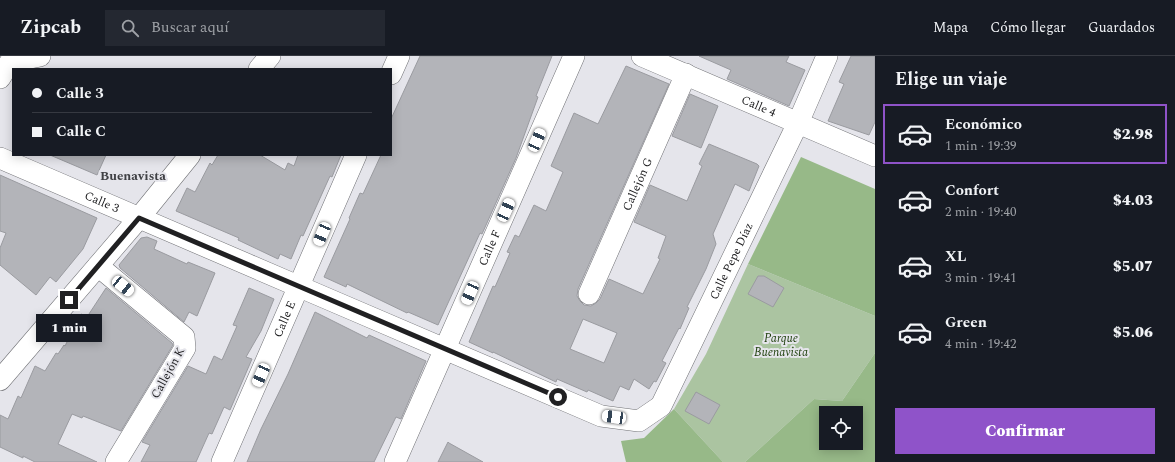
<!DOCTYPE html>
<html lang="es">
<head>
<meta charset="utf-8">
<style>
  body { margin:0; font-family:Spectral,serif; background:#242831; color:#f1f3f6; height:100vh; display:flex; flex-direction:column; font-size:15px; white-space:nowrap }
  * { box-sizing:border-box; margin:0 }
  p { font-size:13px; color:#9ea1a6 }
  .icon { flex:none; width:22px; height:22px; fill:none; stroke:currentColor; stroke-width:2; stroke-linecap:round; stroke-linejoin:round }
  .map { position:relative; flex:1; overflow:hidden }
  .drawer { display:flex; flex-direction:column; background:#171b24; width:300px }
  .drawer>* { flex:none }
  .top-card { position:absolute; left:12px; top:12px; width:380px; height:88px; border-radius:0px; box-shadow:0 2px 10px #0003; display:grid; align-content:center; height:88px; padding:0 20px; background:#171b24 }
  .buttons { position:absolute; left:819px; top:350px; display:grid; gap:8px }
  .buttons a { display:grid; place-items:center; width:44px; height:44px; border-radius:0px; background:#171b24; box-shadow:0 2px 10px #0003; font-size:20px }
  .end { position:absolute; width:18px; height:18px; margin:-9px; border:5px solid #202022; background:#fff; box-shadow:0 0 0 2px #fff }
  .from { border-radius:50% }
  .bubble { position:absolute; height:28px; border-radius:0px; background:#171b24; box-shadow:0 2px 10px #0003; font-size:13px; font-weight:800; line-height:28px; text-align:center }
  .car { position:absolute; width:12px; height:24px; margin:-12px -6px; border-radius:5px; box-shadow:0 0 3px 1px #0007; background:linear-gradient(#fff 24%,#345 0 40%,#fff 0 76%,#345 0 86%,#fff 0) }
  .top-card b { display:flex; align-items:center; gap:14px; height:38px; font-size:15px }
  .top-card b+b { border-top:1px solid #363941 }
  .top-card i { width:10px; height:10px; background:#f1f3f6 }
  ul { padding:0; list-style:none }
  li { display:flex; align-items:center; gap:12px; height:60px; margin:0 8px 6px; padding:0 12px; border:2px solid transparent; border-radius:0px }
  li div { flex:1 }
  li b { display:block; font-size:15px }
  li em { font-style:normal; font-weight:800 }
  li.on { border-color:#8f53c9 }
  li>.icon { width:36px; height:36px; stroke-width:1.5 }
  h2 { padding:0 20px; font-size:18px; line-height:48px }
  .primary-button { display:flex; gap:8px; margin-top:auto; padding:8px 20px }
  .primary-button a { flex:1; height:46px; border-radius:0px; background:#8f53c9; color:#fff; font-size:16px; font-weight:800; line-height:46px; text-align:center }
  header { display:flex; align-items:center; gap:24px; box-sizing:border-box; height:56px; padding:0 20px; background:#171b24; border-bottom:1px solid #363941 }
  header strong { font-size:19px }
  nav { display:flex; gap:22px; margin-inline-start:auto; font-size:14px }
  .search { width:280px; height:36px; background:#242831; display:flex; align-items:center; gap:10px; box-sizing:border-box; padding:0 14px; border-radius:0px; color:#9ea1a6; font-size:15px }
  main { display:flex; flex:1; min-height:0 }
  .map>svg:first-child { display:block }
  .green { fill:#abc4a1 }
  .forest { fill:#97b988; fill-rule:evenodd }
  .building { fill:#b3b4b9; stroke:#9a9ba0; fill-rule:evenodd }
  .lines { fill:none; stroke-linecap:round; stroke-linejoin:round }
  .street-casing { stroke:#707175; stroke-width:22 }
  .street { stroke:#fff; stroke-width:21 }
  .route { stroke:#202022; stroke-width:5 }
  .labels { text-anchor:middle; dominant-baseline:central; stroke-width:4; stroke-linejoin:round; paint-order:stroke }
  .street-label { font-size:12px; fill:#202022; stroke:#e5e5eb }
  .park-label { font-size:12px; font-style:italic; fill:#20410e; stroke:#e5e5eb }
  .neighbourhood-label { font-size:13px; font-weight:bold; fill:#3f4044; stroke:#e5e5eb }
</style>
</head>
<body>
<header>
<strong>Zipcab</strong>
<div class="search"><svg class="icon" aria-label="search" viewBox="0 0 24 24"><circle cx="10" cy="10" r="6"/><path d="M15 15l6 6"/></svg>Buscar aquí</div>
<nav><a>Mapa</a><a>Cómo llegar</a><a>Guardados</a></nav>
</header>
<main>
<div class="map">
<svg width="875" height="406" viewBox="0 0 875 406">
  <rect width="100%" height="100%" fill="#e5e5eb"/>
  <path class="green" d="M748 208 875 260V297L842 345 814 343 745 406H723L674 353 706 298Z"/>
  <path class="forest" d="M801 101 875 133V260L748 208Z
    M875 297V406H745L814 343 842 345ZM826 357H856V387H826Z
    M674 353 723 406H626L621 385 644 382Z"/>
  <path class="building" d="M420 0H552L536 40 538 41 516 102 482 178 480 177 438 269 408 256 407 257 347 228 346 231 324 221 350 163 349 162 360 137 363 138 381 99H391V63Z
    M699 0H789L786 6 805 14 789 50 727 23 731 14Z
    M851 0H875V66L869 79 828 65 844 28 839 26Z
    M626 10 669 28 578 233 577 240 580 245 584 249 591 250 596 247 600 243 609 223 643 238 660 203 658 202 666 180 634 166 650 129 687 145 702 110 699 108 709 88 757 108 759 110 749 135 735 128 713 178 716 188 706 213 687 251 689 252 680 273 679 272 662 305 666 307 656 326 654 325 649 333 634 323 629 334 620 330 613 345 588 334 587 336 557 323 556 326 493 296V297L469 286 493 230 495 231 510 197 507 196 515 179 519 181 534 149 546 155 563 116 551 110 574 57 598 68ZM583 263 617 277 604 307 570 293Z
    M690 38 718 50 701 92 672 80Z
    M50 99H106L97 119Z
    M218 99H260L285 114 288 107 294 110 298 99H341L332 121 330 120 303 180 301 179 291 203 280 198 278 203 238 184 239 182 176 155 187 132 195 136 210 107 212 109Z
    M0 119 97 162 83 193 56 226 50 221 36 239 0 209V192L6 177 0 175Z
    M147 181 157 185 154 193 187 208 188 206 215 217 197 260 189 256 184 266 120 212 119 209 141 182Z
    M758 220H764L784 232 773 251 748 238Z
    M106 232 172 287 173 289 121 375 83 360 82 362 72 358 58 388 97 406H35L23 400V402L0 391V359L8 363 18 340 21 342 35 310 45 315 56 297 58 298 64 289 65 290 81 258 87 261Z
    M249 232 274 243 261 275 246 301 252 303 230 354 224 351 212 378 209 377 196 406H141L150 389 142 386 188 310 206 318 214 300 222 304 237 270 233 269Z
    M315 256 367 282 369 279 426 305 401 363 396 361 374 406H247L261 373 288 318Z
    M696 336 720 349 709 368 685 355Z
    M448 386 449 387 483 406H438Z"/>
  <g class="lines">
    <defs>
      <g id="street">
        <path id="s1" d="M642 0 875 100"/>
        <path d="M259 13 270 0"/>
        <path d="M391 18 399 0"/>
        <path d="M0 22 10 6 40 0"/>
        <path id="s2" d="M0 102 300 231 601 360 639 365 661 350 798 67 827 0"/>
        <path d="M98 210 184 281 185 292 116 406"/>
        <path id="s3" d="M589 238 686 18"/>
        <path d="M0 324 139 162 190 99"/>
        <path id="s4" d="M222 406 356 99"/>
        <path id="s5" d="M395 406 574 0"/>
      </g>
    </defs>
    <use href="#street" class="street-casing"/>
    <use href="#street" class="street"/>
  </g>
  <g class="lines">
    <path class="route" d="M69 244 139 162 558 341"/>
  </g>
  <g class="labels">
    <g class="street-label">
      <text stroke="none"><textPath href="#s1" startOffset="127">Calle 4</textPath></text>
      <text stroke="none"><textPath href="#s3" startOffset="120">Callejón G</textPath></text>
      <text stroke="none"><textPath href="#s2" startOffset="111">Calle 3</textPath></text>
      <text stroke="none"><textPath href="#s5" startOffset="234">Calle F</textPath></text>
      <text stroke="none"><textPath href="#s2" startOffset="880">Calle Pepe Díaz</textPath></text>
      <text stroke="none"><textPath href="#s4" startOffset="156">Calle E</textPath></text>
      <text transform="translate(168 317) rotate(-61)">Callejón K</text>
    </g>
    <g class="park-label">
      <text x="781" y="282">Parque<tspan x="781" dy="14">Buenavista</tspan></text>
    </g>
    <g class="neighbourhood-label">
      <text x="133" y="120">Buenavista</text>
    </g>
  </g>
</svg>
<div class="buttons">
<a><svg class="icon" aria-label="locate" viewBox="0 0 24 24"><circle cx="12" cy="12" r="6"/><path d="M12 2v4M12 18v4M2 12h4M18 12h4"/></svg></a>
</div>
<i class="end from" style="left:558px;top:341px"></i>
<i class="end" style="left:69px;top:244px"></i>
<div class="bubble" style="left:36px;top:258px;width:66px">1 min</div>
<i class="car" style="left:537px;top:84px;rotate:24deg"></i>
<i class="car" style="left:506px;top:154px;rotate:24deg"></i>
<i class="car" style="left:322px;top:178px;rotate:203deg"></i>
<i class="car" style="left:123px;top:230px;rotate:129deg"></i>
<i class="car" style="left:470px;top:237px;rotate:204deg"></i>
<i class="car" style="left:261px;top:319px;rotate:204deg"></i>
<i class="car" style="left:614px;top:361px;rotate:278deg"></i>
<div class="top-card">
<b><i class="from"></i>Calle 3</b>
<b><i></i>Calle C</b>
</div>
</div>
<section class="drawer">
<h2>Elige un viaje</h2>
<ul>
<li class="on"><svg class="icon" aria-label="car" viewBox="0 0 24 24"><path d="M5 17H2v-5l4-1 3-4h7l3 4 3 1v5h-3M9 17h6M6 11h13"/><circle cx="7" cy="17" r="2"/><circle cx="17" cy="17" r="2"/></svg><div><b>Económico</b><p>1 min · 19:39</p></div><em>$2.98</em></li>
<li><svg class="icon" aria-label="car" viewBox="0 0 24 24"><path d="M5 17H2v-5l4-1 3-4h7l3 4 3 1v5h-3M9 17h6M6 11h13"/><circle cx="7" cy="17" r="2"/><circle cx="17" cy="17" r="2"/></svg><div><b>Confort</b><p>2 min · 19:40</p></div><em>$4.03</em></li>
<li><svg class="icon" aria-label="car" viewBox="0 0 24 24"><path d="M5 17H2v-5l4-1 3-4h7l3 4 3 1v5h-3M9 17h6M6 11h13"/><circle cx="7" cy="17" r="2"/><circle cx="17" cy="17" r="2"/></svg><div><b>XL</b><p>3 min · 19:41</p></div><em>$5.07</em></li>
<li><svg class="icon" aria-label="car" viewBox="0 0 24 24"><path d="M5 17H2v-5l4-1 3-4h7l3 4 3 1v5h-3M9 17h6M6 11h13"/><circle cx="7" cy="17" r="2"/><circle cx="17" cy="17" r="2"/></svg><div><b>Green</b><p>4 min · 19:42</p></div><em>$5.06</em></li>
</ul>
<div class="primary-button"><a>Confirmar</a></div>
</section>
</main>
</body>
</html>
